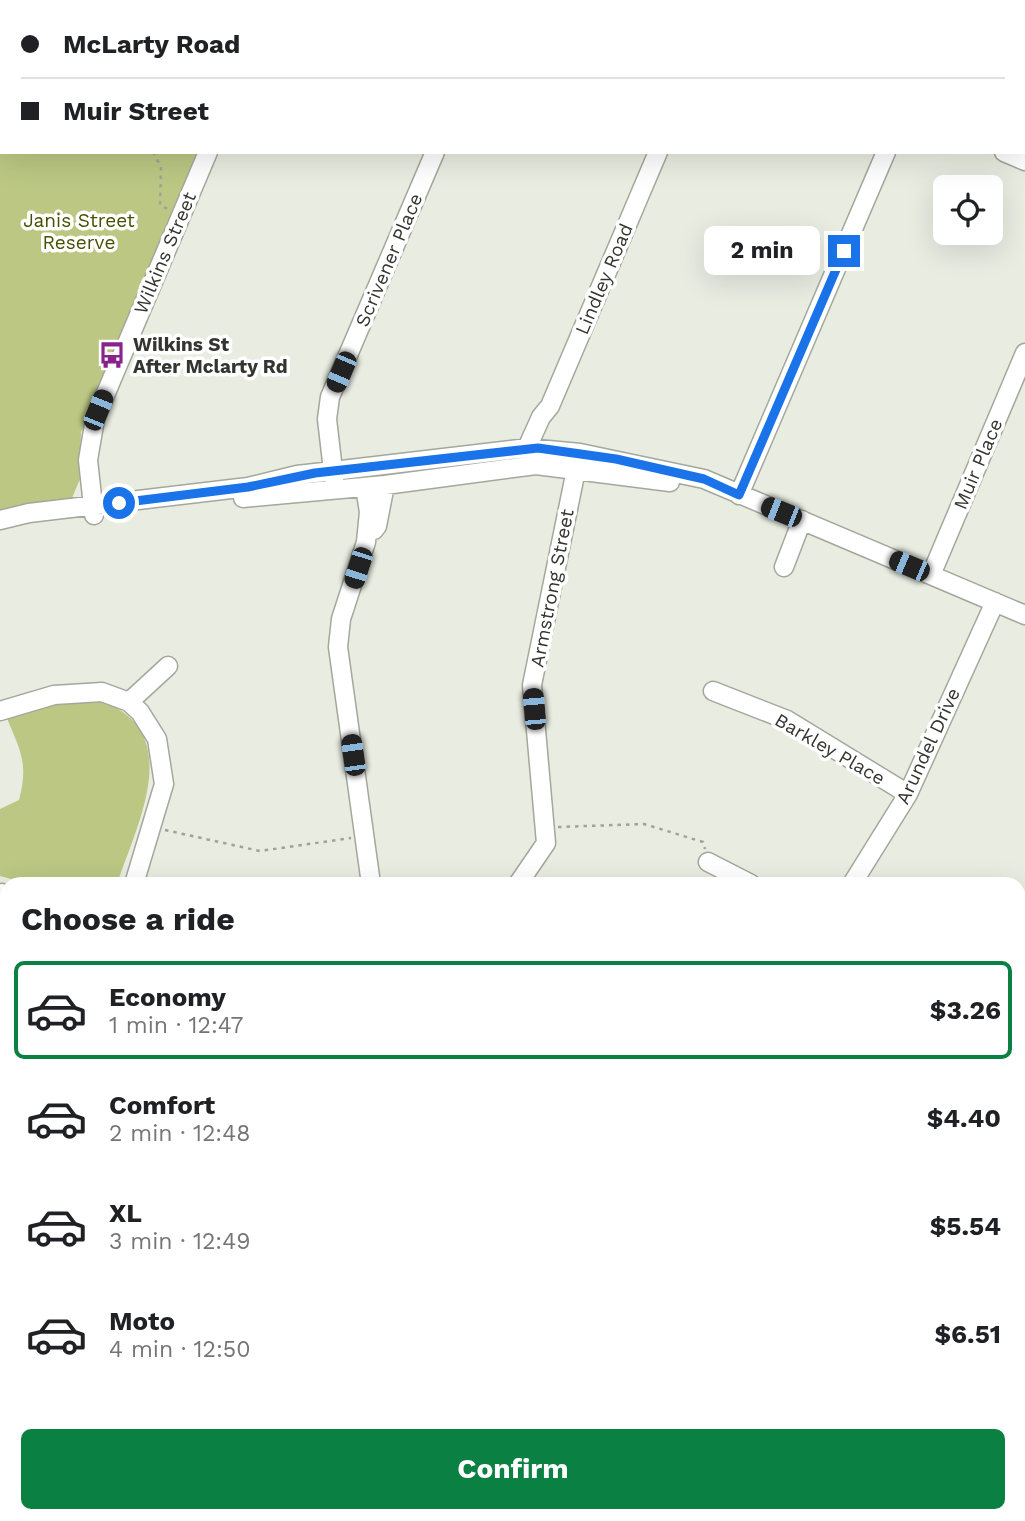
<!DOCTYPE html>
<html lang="en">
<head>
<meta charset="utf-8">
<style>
  body { margin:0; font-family:"Work Sans",sans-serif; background:#f6f6f6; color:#202124; height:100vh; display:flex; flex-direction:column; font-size:26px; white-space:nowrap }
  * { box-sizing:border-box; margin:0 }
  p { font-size:23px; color:#757577 }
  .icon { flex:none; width:38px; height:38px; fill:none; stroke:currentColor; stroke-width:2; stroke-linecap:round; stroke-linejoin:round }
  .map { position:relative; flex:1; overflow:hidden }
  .panel { position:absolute; left:0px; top:877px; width:1026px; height:646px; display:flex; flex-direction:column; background:#fff; border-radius:21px 21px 0 0; box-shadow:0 7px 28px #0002 }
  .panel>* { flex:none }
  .top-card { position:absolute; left:0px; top:0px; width:1026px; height:154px; box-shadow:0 7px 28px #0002; display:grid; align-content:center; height:154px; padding:0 21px; background:#fff }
  .controls { position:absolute; left:933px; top:175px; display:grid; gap:14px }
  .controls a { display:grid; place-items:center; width:70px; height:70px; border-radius:10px; background:#fff; box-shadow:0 7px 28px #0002; font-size:35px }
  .end { position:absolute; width:32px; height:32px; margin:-16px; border:9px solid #1a73e8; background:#fff; box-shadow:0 0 0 4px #fff }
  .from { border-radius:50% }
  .bubble { position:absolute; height:49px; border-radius:10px; background:#fff; box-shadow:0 7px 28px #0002; font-size:23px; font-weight:700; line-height:49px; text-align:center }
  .car { position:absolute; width:21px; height:42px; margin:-21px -10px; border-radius:9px; box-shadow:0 0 5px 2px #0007; background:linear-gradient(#222 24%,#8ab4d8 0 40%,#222 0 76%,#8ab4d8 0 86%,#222 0) }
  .top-card b { display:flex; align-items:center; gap:24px; height:66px; font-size:26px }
  .top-card b+b { border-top:2px solid #e0e0e0 }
  .top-card i { width:18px; height:18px; background:#202124 }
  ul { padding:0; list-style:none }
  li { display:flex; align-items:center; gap:21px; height:98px; margin:0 14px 10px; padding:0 7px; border:4px solid transparent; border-radius:10px }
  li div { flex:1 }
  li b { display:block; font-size:26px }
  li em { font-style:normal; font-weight:700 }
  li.selected { border-color:#0b8043 }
  li>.icon { width:63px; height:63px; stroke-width:1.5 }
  h2 { padding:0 21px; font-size:32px; line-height:84px }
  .button { display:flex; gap:14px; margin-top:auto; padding:14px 21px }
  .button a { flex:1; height:80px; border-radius:10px; background:#0b8043; color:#fff; font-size:28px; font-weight:700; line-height:80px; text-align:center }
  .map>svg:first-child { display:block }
  .green { fill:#bbc783 }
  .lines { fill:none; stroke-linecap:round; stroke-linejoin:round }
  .minor-casing { stroke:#a4a79c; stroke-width:21 }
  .path { stroke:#a0a29a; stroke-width:2.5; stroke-dasharray:3.5 5; stroke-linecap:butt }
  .minor { stroke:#fff; stroke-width:18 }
  .route { stroke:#1a73e8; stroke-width:9 }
  .labels { text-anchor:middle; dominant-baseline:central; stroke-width:7; stroke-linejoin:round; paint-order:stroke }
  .park-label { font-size:19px; fill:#475000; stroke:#fff }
  .street-label { font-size:19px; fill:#343531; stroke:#fff }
  .poi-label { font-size:19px; font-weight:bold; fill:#343531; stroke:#fff; text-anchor:start }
</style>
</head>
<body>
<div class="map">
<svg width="1025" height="1521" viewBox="0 0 1025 1521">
  <rect width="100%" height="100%" fill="#e9ece1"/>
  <path class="green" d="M0 149 2 152H198L81 432 80 479 72 498 0 511Z
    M87 696C190 724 140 816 117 884H19L15 880 0 876V809L19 800C29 763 20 750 6 716L15 711Z
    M213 1516H888L890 1521H213Z"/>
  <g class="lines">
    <defs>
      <path id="minor" d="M94 0 95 2
        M271 2V0
        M499 2 500 0
        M723 2V0
        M948 2 949 0
        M0 141H2
        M1004 152 1025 161
        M527 448 541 417 550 406 658 152
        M334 479 327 419 330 397 435 152
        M365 487 369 512 366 542 341 619 338 647 371 884
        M739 495 886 152
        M243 498 385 485 536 465 670 482
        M94 515 88 460 95 419 208 152
        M0 520 29 513 248 487 297 475 333 471 527 448 580 453 704 479 1025 615
        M374 530 377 526 385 485
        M784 567 802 520
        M931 575 1025 353
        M713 691 787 720 908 794
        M129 702 168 666
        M0 711 54 695 102 692 129 702 140 712 157 739 164 784 134 884
        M708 862 751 884
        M518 884 546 843 532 685 578 460
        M852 884 908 794 995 602
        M2 893 7 895
        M1018 952 1025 943
        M1018 991 1025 995
        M0 1094 7 1096
        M1018 1230 1025 1237
        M0 1352 7 1345
        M1018 1429H1025
        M0 1507 1 1508
        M156 1521 157 1516"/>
    </defs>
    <use href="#minor" class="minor-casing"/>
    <path class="path" d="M55 152H61
      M153 152 161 167 160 205 168 209
      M558 827 644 824 703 842 705 849
      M165 830 260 851 351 838
      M912 1516 913 1521"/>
    <use href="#minor" class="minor"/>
  </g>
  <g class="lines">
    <path class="route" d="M119 503 248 487 315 473 538 448 616 459 704 479 739 495 844 251"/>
  </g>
  <defs>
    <symbol id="bus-bare" viewBox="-9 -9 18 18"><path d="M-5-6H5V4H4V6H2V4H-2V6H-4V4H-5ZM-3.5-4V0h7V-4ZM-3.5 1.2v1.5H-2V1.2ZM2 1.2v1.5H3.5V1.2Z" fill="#88238b" stroke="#fff" stroke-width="2.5" paint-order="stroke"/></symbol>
  </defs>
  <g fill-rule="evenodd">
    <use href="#bus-bare" x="93" y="336" width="38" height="38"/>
  </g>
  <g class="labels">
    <g class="park-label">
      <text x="79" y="220">Janis Street<tspan x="79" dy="22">Reserve</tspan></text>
    </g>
    <g class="street-label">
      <text transform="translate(165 253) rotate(-67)">Wilkins Street</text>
      <text transform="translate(389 260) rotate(-67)">Scrivener Place</text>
      <text transform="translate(604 279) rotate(-67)">Lindley Road</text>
      <text transform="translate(978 464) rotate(-67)">Muir Place</text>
      <text transform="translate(552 588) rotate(-79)">Armstrong Street</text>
      <text transform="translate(928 746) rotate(-65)">Arundel Drive</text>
      <text transform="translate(830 749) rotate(30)">Barkley Place</text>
    </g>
    <g class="poi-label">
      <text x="133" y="344">Wilkins St<tspan x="133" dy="22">After Mclarty Rd</tspan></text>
    </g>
  </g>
</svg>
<div class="controls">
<a><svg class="icon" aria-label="locate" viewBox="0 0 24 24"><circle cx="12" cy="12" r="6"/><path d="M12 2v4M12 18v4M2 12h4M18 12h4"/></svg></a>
</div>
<i class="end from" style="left:119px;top:503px"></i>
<i class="end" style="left:844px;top:251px"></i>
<div class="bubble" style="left:704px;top:226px;width:116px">2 min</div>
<i class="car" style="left:341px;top:372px;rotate:203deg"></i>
<i class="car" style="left:98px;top:410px;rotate:22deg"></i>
<i class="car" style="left:781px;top:512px;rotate:292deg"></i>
<i class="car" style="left:909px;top:566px;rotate:293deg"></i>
<i class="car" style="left:358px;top:568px;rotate:198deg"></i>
<i class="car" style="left:534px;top:709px;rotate:355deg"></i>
<i class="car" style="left:353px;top:755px;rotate:352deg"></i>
<div class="top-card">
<b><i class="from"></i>McLarty Road</b>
<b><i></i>Muir Street</b>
</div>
<section class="panel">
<h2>Choose a ride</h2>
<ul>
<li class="selected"><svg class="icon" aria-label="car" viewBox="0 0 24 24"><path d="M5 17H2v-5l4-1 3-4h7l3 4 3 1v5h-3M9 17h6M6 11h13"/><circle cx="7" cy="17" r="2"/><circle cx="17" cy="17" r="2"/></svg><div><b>Economy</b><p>1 min · 12:47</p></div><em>$3.26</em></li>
<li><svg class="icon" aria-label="car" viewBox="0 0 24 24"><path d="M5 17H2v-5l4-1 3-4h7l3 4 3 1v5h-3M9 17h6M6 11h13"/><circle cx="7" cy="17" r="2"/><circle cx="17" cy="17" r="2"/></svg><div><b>Comfort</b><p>2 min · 12:48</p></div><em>$4.40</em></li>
<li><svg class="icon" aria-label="car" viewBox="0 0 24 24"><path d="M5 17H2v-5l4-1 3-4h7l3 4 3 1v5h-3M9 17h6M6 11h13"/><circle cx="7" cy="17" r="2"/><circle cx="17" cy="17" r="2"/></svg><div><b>XL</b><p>3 min · 12:49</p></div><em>$5.54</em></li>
<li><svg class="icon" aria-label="car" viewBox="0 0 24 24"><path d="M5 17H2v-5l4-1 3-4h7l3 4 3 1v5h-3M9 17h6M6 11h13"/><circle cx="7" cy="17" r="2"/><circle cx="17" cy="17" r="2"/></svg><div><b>Moto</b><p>4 min · 12:50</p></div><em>$6.51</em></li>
</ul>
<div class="button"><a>Confirm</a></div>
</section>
</div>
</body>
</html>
